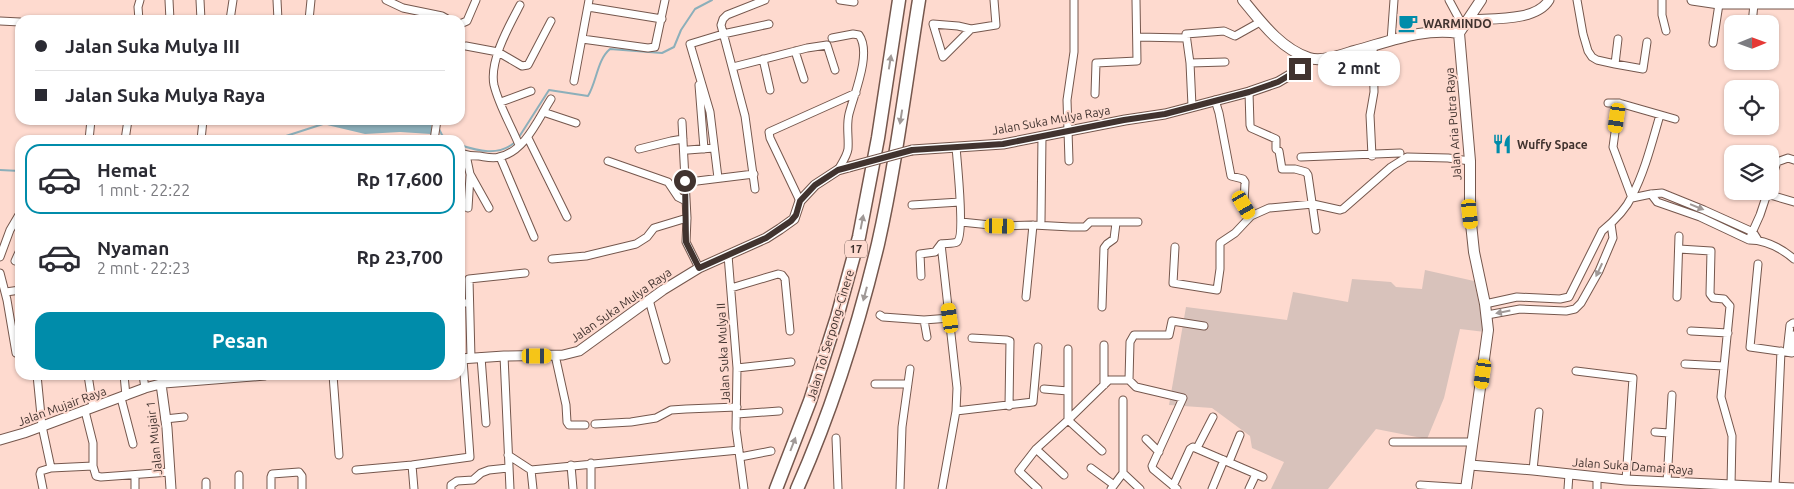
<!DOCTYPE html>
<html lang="id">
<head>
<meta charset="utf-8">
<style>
  body { margin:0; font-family:Ubuntu,sans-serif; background:#f2f2f3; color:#2b2b33; height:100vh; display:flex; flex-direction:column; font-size:19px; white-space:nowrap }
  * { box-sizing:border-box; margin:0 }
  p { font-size:16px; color:#7c7c81 }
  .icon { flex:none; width:28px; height:28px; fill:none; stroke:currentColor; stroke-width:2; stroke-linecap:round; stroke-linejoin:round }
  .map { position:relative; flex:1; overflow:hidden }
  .drawer { position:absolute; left:15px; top:135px; width:450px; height:245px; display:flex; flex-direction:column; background:#fff; border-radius:15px; box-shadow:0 1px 4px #0004 }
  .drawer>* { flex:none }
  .top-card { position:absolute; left:15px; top:15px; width:450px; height:110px; border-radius:15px; box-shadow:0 1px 4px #0004; display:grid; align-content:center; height:110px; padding:0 20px; background:#fff }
  .needle { width:32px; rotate:89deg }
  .tools { position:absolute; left:1724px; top:15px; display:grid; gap:10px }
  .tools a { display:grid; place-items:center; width:55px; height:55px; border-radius:10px; background:#fff; box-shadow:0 1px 4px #0004; font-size:25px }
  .end { position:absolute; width:22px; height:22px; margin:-11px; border:6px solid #41332f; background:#fff; box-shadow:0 0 0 2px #fff }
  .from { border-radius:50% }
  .bubble { position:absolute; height:35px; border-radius:15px; background:#fff; box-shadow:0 1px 4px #0004; font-size:16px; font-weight:700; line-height:35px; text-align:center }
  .car { position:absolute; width:15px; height:30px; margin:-15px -8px; border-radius:6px; box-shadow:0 0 4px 1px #0007; background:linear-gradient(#f5c518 24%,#345 0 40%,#f5c518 0 76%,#345 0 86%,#f5c518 0) }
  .top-card b { display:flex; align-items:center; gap:18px; height:48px; font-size:19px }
  .top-card b+b { border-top:1px solid #e1e1e2 }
  .top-card i { width:12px; height:12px; background:#2b2b33 }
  ul { padding:9px 0 0; list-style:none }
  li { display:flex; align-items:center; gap:15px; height:70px; margin:0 10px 8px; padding:0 10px; border:2px solid transparent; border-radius:15px }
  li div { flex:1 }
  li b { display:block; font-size:19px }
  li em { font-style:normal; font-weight:700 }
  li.on { border-color:#008caa }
  li>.icon { width:45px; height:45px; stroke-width:1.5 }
  .button { display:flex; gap:10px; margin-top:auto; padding:10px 20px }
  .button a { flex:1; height:58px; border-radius:15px; background:#008caa; color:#fff; font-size:20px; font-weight:700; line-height:58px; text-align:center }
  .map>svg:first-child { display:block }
  .green { fill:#d8c2bb }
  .water { fill:#8cafba }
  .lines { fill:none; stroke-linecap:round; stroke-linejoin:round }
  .stream { stroke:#8cafba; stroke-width:2 }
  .minor-casing { stroke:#75574d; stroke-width:9 }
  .tertiary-casing { stroke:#75574d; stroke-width:11 }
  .secondary-casing { stroke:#75574d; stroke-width:12 }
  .motorway-casing { stroke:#75574d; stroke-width:15 }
  .minor { stroke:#fff; stroke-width:7 }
  .tertiary { stroke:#fff; stroke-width:9 }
  .secondary { stroke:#fff; stroke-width:10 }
  .motorway { stroke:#fff; stroke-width:12 }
  .tertiary-bridge-casing { stroke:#75574d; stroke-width:11; stroke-linecap:butt }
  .tertiary-bridge { stroke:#fff; stroke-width:9 }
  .oneway { fill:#a09997 }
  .route { stroke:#41332f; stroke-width:6 }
  .labels { text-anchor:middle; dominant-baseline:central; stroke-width:4; stroke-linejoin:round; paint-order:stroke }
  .shield { fill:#fedacf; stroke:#7a655f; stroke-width:1 }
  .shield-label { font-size:11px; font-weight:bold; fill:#41332f }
  .poi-label { font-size:12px; font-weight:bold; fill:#41332f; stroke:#fedacf; text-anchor:start }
  .street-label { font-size:12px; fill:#41332f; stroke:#fedacf }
</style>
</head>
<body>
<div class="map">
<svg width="1794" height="489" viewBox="0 0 1794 489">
  <rect width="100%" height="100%" fill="#fedacf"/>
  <path class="green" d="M1425 270 1474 281 1485 332 1460 329 1444 398 1427 439 1376 429 1328 489H1271L1284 462 1252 448 1250 436 1212 408 1169 405 1186 307 1287 320 1293 292 1348 302 1352 279 1391 282 1396 287 1422 289Z"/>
  <path class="water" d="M306 120H432L431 134 400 132 365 134Z"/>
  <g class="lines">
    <path class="stream" d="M439 129 442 135 447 140
      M519 137 549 90 588 96C597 81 597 60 610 49L662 53 674 47 681 30 695 9 712 0
      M282 140 286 136 323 124
      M460 145C478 151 498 156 514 143
      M0 170 20 171"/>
    <defs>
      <path id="minor" d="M169 0 170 20
        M200 0 201 20
        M277 0 278 20
        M386 0 403 8 442 16 449 20
        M840 0 854 2
        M1449 0 1463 26
        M1577 0 1583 34 1588 51 1592 57 1597 60 1615 64 1643 69 1647 42
        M1662 0V15L1666 31
        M588 7 662 19
        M139 20 138 7 140 0
        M230 20 233 0
        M309 20 311 0
        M0 21 20 22
        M460 24 467 21 476 0
        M1752 24 1754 4
        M971 29 958 26 933 24 943 57 971 29 996 25 994 0
        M1137 37 1186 38
        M832 38 853 34 859 35C872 53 854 94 849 114 846 126 849 137 848 149 847 156 842 163 838 170
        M582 39 648 48 655 47 665 0
        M1391 41 1394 0
        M1713 43 1719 4
        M466 46 498 52 522 66 528 65 551 21
        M795 51 804 79
        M763 59 770 90
        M1190 63 1225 62
        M1615 64 1618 39
        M733 67 807 48 827 45 835 70
        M574 81 589 0
        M699 85 704 149
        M1249 92 1250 125 1251 128 1276 139V149L1279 151 1282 169H1295L1306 172 1308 175 1316 230
        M1095 94 1096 63 1137 61 1136 0
        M1215 100 1219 113 1231 176 1243 179 1245 182 1244 205 1251 216
        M501 102 531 91
        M1608 103H1619L1675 119
        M1619 103 1613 147 1632 198
        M1192 106 1190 63 1186 34 1224 31 1235 36 1260 22
        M543 112 576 123
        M682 122 687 218 686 242 699 268
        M528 138 567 217
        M89 140 91 120
        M125 140 128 120
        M201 140 203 120
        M434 140 437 120
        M519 145C511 125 499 106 494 85 489 61 509 26 520 5
        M639 149 671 141 683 139
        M688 150 714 148
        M460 153C466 155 473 156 479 156 486 157 493 159 499 157 525 152 538 119 551 99
        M466 155 470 174 489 208
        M1372 156 1370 115 1374 92 1373 46
        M500 157 534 237
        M1301 157 1400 153
        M608 161 668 182 678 197 686 201
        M1069 161 1067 100 1074 52V0
        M718 178 710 112 690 44 723 34 769 24
        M689 182 754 174
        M1770 184 1777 162 1788 158 1794 160
        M755 189 745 116 721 25 723 19 727 15 765 0
        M1651 194 1657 202 1700 217 1749 240C1766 240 1781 248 1794 259
        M1767 194 1794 202
        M1632 198 1651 194 1662 193 1704 210 1753 232 1758 240
        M800 201 770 138 769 132 856 93
        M912 205 960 202
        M468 208 470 176
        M1041 221 1042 136
        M961 222 1000 226 1033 225 1071 227H1085L1090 222H1138
        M1751 235 1760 215 1768 191
        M1175 247 1173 283 1217 290 1220 269V243L1235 233 1251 216 1269 208 1313 204 1340 210 1343 209 1391 167 1407 157 1448 158 1470 161
        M1679 249 1711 251 1710 294 1713 298 1724 299 1730 306 1721 397 1732 436 1731 486
        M20 250 15 261 20 260
        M728 255 737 368 736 429 744 489
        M0 257 10 230 20 213
        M552 259 586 256 636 244 647 237 654 228 687 218
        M1758 264 1750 347 1792 353 1794 335
        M0 273 7 300 16 353
        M921 276 920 254 935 252 941 244
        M731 288 778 274 782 275 785 279 790 331
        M6 292 20 290
        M1026 297 1033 225
        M1677 297 1679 236
        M649 300 666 360
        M460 303H469
        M1485 304 1517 297 1560 299 1569 297 1602 231C1613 222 1626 209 1632 196 1645 171 1652 142 1660 115
        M1102 307 1104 248 1107 244 1114 239 1116 223
        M880 315 883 317 924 320 950 318
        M1487 315 1520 309 1566 311 1575 309 1581 303 1599 271 1613 238 1611 224
        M924 320 927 337
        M1691 331 1728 333
        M972 338 1007 340 1010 341 1009 406
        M1787 352 1790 325 1793 323
        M555 355 566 405 567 422 569 425H585
        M504 356 510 489
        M481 357 486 423
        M471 358 469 279 525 273
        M1685 364 1724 366
        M737 368 791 362
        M1576 371 1633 378 1626 480
        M37 375 42 426 51 468
        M88 375 93 407
        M124 375 126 396
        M143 375 145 388
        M163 375 164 383
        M333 375 339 455
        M1129 380 1130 342 1134 335H1169L1172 321 1204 326
        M875 384H908
        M1104 385V345
        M1044 389 1068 391
        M121 398 133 444
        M85 411 93 443V466L96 476 101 477 170 472
        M956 411 1033 402 1038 347
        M737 414 779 411
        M165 419 184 417
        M1068 420 1109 380H1129L1136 387 1183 398 1152 466 1153 469 1177 489
        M1068 420V349
        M595 424 631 422 656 418 671 410 686 409 737 407
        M1655 432 1669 433
        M836 438 838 489
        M1146 439 1159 452
        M1393 442H1473
        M1197 448 1213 417
        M1036 449 1068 420 1102 451
        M508 455 531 470
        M740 457 771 451
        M1229 462 1240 435
        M591 463V489
        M412 465 414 489
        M571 465 573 489
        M1091 468 1114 485
        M356 470 412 465 470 457 463 359
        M531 470 739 450
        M531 470 533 489
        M1533 470 1539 412
        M1123 473 1140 489
        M239 475V489
        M1667 482 1672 395
        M1420 485 1467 488
        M1173 486 1190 449 1193 447 1263 477
        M1775 487 1781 351
        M43 489 40 474 41 471 51 468 93 466
        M135 489V475
        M206 489V482
        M271 489V477L272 474 299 472 302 476V489
        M451 489V485L457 481 473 480 481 473 489 470 508 468
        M900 489 902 427 910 369
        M942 489 956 411 957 388 941 244C945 243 953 244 957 242 965 236 957 160 956 147
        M1038 489 1019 471 1036 449 1064 475
        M1111 489 1123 473V400
        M1212 489 1224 460
        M1249 489 1256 474
        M1568 489 1569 474
        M1597 489V478"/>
      <path id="tertiary" d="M1692 0 1719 4H1794
        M1468 20C1491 18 1536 22 1549 0
        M912 150 1003 144 1125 120 1165 114 1249 92 1278 82 1300 69 1310 59
        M460 359 504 356 563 355 579 351 663 290 699 268 766 238 780 229 794 219 800 201 815 185 838 170 849 167
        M161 384 167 428 171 489
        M0 440 24 433 145 388 164 383 265 375
        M1470 465 1533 470 1626 480 1794 488"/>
      <path id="secondary" d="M1243 0C1261 22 1281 49 1309 58 1322 62 1341 55 1354 51 1388 42 1424 27 1459 33
        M1466 489 1488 330 1485 304 1474 252 1470 214V161L1459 33 1481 0"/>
      <path id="motorway" d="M776 489 810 401 837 317 859 237 878 138 899 0
        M797 489C832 410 858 327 878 244 896 164 906 81 919 0"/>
    </defs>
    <use href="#minor" class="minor-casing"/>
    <use href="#tertiary" class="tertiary-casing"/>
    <use href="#secondary" class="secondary-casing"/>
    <use href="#motorway" class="motorway-casing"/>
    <use href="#minor" class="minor"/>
    <use href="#tertiary" class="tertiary"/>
    <use href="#secondary" class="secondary"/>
    <use href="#motorway" class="motorway"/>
    <defs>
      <path id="tertiary-bridge" d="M849 167 912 150"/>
    </defs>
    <use href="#tertiary-bridge" class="tertiary-bridge-casing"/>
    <use href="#tertiary-bridge" class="tertiary-bridge"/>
  </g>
  <defs><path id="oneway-solid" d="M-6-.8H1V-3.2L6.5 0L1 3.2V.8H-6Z" transform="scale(1.25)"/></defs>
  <g class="oneway">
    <use href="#oneway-solid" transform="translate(890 62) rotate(-81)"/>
    <use href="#oneway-solid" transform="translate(901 117) rotate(99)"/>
    <use href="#oneway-solid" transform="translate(1697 207) rotate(22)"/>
    <use href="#oneway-solid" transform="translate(862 222) rotate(-79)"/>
    <use href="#oneway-solid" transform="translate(1599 270) rotate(115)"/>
    <use href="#oneway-solid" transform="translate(865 294) rotate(105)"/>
    <use href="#oneway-solid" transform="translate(1503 312) rotate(169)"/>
    <use href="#oneway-solid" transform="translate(793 444) rotate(-69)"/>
  </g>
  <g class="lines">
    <path class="route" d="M685 181 686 242 699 268 766 238 791 221 796 215 800 201 815 185 838 170 912 150 1003 144 1124 120 1165 114 1249 92 1278 82 1300 69"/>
  </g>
  <defs>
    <symbol id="cafe-bare" viewBox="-9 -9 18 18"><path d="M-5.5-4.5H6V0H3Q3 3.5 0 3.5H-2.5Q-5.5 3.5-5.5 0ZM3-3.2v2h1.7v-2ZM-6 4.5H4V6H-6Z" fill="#008caa" stroke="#fedacf" stroke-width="2.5" paint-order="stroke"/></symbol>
    <symbol id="restaurant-bare" viewBox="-9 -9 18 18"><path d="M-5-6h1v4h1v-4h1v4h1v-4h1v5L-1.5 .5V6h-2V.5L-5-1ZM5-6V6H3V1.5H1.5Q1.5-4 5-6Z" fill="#008caa" stroke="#fedacf" stroke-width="2.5" paint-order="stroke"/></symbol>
  </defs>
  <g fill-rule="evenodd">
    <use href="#cafe-bare" x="1394" y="9" width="28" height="28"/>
    <use href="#restaurant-bare" x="1488" y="130" width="28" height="28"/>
  </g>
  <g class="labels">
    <rect class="shield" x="845" y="240.5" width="22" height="17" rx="4"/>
    <g class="shield-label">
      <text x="856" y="249">17</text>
    </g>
    <g class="poi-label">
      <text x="1423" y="23">WARMINDO</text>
      <text x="1517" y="144">Wuffy Space</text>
    </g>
    <g class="street-label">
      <text transform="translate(1051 120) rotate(-10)">Jalan Suka Mulya Raya</text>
      <text transform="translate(1453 124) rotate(-94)">Jalan Aria Putra Raya</text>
      <text transform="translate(621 305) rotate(-35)">Jalan Suka Mulya Raya</text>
      <text transform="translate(830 335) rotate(-73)">Jalan Tol Serpong–Cinere</text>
      <text transform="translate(723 353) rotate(-93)">Jalan Suka Mulya II</text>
      <text transform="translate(62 406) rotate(-20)">Jalan Mujair Raya</text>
      <text transform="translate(154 438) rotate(-96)">Jalan Mujair 1</text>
      <text transform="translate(1633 466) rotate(4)">Jalan Suka Damai Raya</text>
    </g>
  </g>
</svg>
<div class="tools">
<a><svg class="needle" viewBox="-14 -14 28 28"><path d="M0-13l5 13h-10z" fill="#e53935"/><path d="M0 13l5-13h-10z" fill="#7c7c81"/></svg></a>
<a><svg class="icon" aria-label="locate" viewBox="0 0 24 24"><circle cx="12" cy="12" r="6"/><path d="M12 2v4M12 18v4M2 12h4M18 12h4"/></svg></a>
<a><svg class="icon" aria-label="layers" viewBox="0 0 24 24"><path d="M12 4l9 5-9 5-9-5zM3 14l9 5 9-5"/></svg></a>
</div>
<i class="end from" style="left:685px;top:181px"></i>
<i class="end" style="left:1300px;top:69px"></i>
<div class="bubble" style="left:1318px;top:51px;width:82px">2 mnt</div>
<i class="car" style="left:1617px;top:118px;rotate:188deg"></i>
<i class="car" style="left:1244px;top:205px;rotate:150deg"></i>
<i class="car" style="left:1470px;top:214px;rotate:174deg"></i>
<i class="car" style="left:1000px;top:226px;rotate:91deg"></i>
<i class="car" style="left:950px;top:318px;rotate:352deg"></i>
<i class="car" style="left:537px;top:356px;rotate:90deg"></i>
<i class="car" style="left:1483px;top:374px;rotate:188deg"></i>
<div class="top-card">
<b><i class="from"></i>Jalan Suka Mulya III</b>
<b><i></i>Jalan Suka Mulya Raya</b>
</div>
<section class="drawer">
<ul>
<li class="on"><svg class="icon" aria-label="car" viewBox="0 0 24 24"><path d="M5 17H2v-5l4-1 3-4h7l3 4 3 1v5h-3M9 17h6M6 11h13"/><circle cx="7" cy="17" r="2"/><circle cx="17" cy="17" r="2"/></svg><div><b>Hemat</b><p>1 mnt · 22:22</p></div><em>Rp 17,600</em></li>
<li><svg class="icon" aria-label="car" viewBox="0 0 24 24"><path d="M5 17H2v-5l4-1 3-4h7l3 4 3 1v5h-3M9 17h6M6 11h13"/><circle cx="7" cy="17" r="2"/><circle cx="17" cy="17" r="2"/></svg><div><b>Nyaman</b><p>2 mnt · 22:23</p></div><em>Rp 23,700</em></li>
</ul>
<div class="button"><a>Pesan</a></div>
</section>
</div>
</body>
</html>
